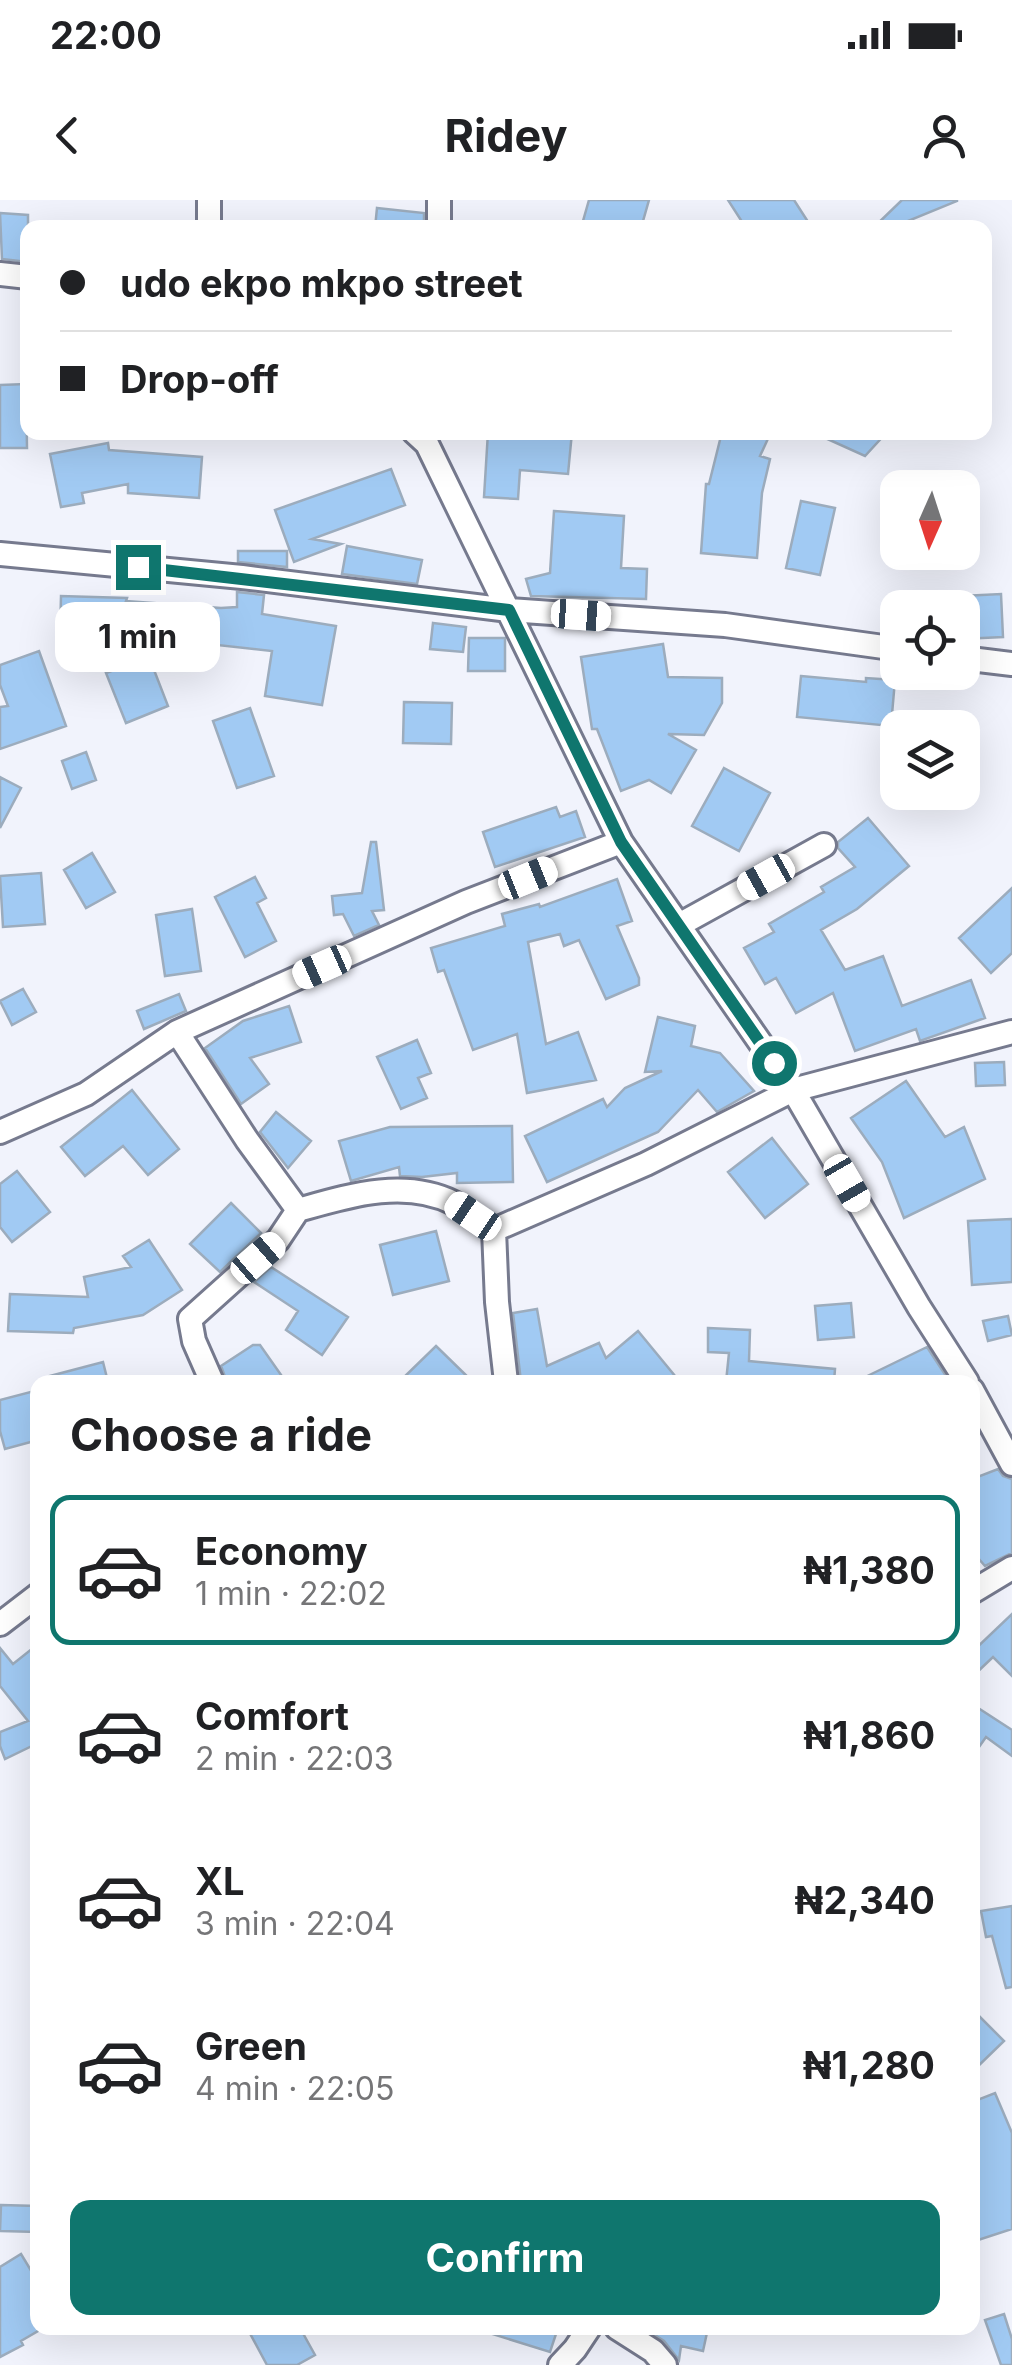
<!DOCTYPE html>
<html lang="en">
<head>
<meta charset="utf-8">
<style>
  body { margin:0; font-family:Inter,sans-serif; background:#f6f6f6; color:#202124; height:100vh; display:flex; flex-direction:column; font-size:38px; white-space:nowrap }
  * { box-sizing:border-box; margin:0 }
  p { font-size:32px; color:#757577 }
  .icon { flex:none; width:55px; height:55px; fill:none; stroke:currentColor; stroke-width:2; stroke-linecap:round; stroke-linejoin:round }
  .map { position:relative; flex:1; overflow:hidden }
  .sheet { position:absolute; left:30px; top:1175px; width:950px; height:960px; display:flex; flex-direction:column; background:#fff; border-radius:20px; box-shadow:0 10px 40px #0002 }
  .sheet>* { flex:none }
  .guide { position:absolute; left:20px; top:20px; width:972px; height:220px; border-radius:20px; box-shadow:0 10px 40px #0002; display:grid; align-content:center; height:220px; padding:0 40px; background:#fff }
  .needle { width:65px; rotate:183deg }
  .tools { position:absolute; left:880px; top:270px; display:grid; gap:20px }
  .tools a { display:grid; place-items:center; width:100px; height:100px; border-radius:20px; background:#fff; box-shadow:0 10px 40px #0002; font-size:50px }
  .end { position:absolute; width:45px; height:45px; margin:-22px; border:12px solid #0f766e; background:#fff; box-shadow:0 0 0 5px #fff }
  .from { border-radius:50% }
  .bubble { position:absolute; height:70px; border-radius:20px; background:#fff; box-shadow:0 10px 40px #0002; font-size:32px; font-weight:700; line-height:70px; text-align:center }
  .car { position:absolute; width:30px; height:60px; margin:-30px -15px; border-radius:12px; box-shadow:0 0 8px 2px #0007; background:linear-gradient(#fff 24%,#345 0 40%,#fff 0 76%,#345 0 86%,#fff 0) }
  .guide b { display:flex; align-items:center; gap:35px; height:95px; font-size:38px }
  .guide b+b { border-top:2px solid #e0e0e0 }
  .guide i { width:25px; height:25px; background:#202124 }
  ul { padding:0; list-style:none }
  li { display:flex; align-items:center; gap:30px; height:150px; margin:0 20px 15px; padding:0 20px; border:5px solid transparent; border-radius:20px }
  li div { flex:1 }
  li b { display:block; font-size:38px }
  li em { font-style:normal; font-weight:700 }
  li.selected { border-color:#0f766e }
  li>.icon { width:90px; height:90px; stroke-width:1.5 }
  h2 { padding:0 40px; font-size:45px; line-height:120px }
  .action { display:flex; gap:20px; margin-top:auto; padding:20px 40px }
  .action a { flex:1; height:115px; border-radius:20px; background:#0f766e; color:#fff; font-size:40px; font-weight:700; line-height:115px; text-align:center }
  .status { display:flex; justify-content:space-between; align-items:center; height:70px; padding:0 50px; background:#fff; direction:ltr }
  .status svg { height:28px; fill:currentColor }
  header { display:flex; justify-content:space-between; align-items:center; height:130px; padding:0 40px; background:#fff; font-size:45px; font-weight:700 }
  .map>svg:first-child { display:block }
  .building { fill:#a1caf3; stroke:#9cacbd; stroke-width:2.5 }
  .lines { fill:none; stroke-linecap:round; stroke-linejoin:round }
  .minor-casing { stroke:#767a8e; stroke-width:28 }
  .minor { stroke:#fff; stroke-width:22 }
  .route { stroke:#0f766e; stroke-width:12 }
</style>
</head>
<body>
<div class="status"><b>22:00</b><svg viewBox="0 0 49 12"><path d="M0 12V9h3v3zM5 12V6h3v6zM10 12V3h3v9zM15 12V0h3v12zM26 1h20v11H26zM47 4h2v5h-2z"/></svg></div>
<header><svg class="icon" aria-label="back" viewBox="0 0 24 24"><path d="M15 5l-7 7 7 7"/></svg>Ridey<svg class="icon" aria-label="person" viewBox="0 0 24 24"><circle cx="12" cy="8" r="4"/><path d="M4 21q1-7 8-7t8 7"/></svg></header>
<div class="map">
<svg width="1012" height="2165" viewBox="0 0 1012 2165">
  <rect width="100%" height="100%" fill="#f1f3fc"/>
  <path class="building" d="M589 0H649L641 28H581Z
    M728 0H794L812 28H746Z
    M902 0H957V1L891 28H873Z
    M377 8 424 13V28H375Z
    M0 13 28 15V62L2 59Z
    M26 184 27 248H0V185Z
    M488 232H572L568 274 520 270 518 299 484 297Z
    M722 232H771L760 256 770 259 762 293 757 358 701 353 706 284H709Z
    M812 232H887L865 256Z
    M108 243 109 250 202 257 199 298 128 293V284L82 293 84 303 61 307 50 254Z
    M391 269 405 305 312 339 341 344 294 362 275 310Z
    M801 301 835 308 820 375 786 368Z
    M554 311 624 316 621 368 647 369 646 399 531 396 526 379 550 373Z
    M347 346 422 360 417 384 342 374Z
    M238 351H287V367L238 362Z
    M237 392 264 395 262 414 336 426 322 505 265 496 272 451 217 445 218 441 60 436 61 396 127 398 126 401 221 408 237 407Z
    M1001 394 1003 437 962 439V396Z
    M433 423 466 427 463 452 430 449Z
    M469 438H505V471H468Z
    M663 444 668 477 722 478V503L704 535 668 534 696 550 671 593 649 580 621 591 597 529H592L581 457Z
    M39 451 66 526 0 549V507L8 506 0 485V465Z
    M149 457 168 506 126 523 106 473Z
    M801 476 866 482V478L895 480 891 526 797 517Z
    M404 502 452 503 451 544 403 543Z
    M250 508 274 576 237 588 213 521Z
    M86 552 96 580 72 589 62 561Z
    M724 568 770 593 739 651 692 626Z
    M0 577 21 588 0 628Z
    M556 607 560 617 576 611 585 637 495 667 483 632Z
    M868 618 909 666 857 709 821 730 845 770 883 756 902 806 971 780 985 818 920 841 916 829 855 851 833 793 796 813 776 778 765 784 744 748 774 732 769 724 824 692 821 687 855 667 838 648V642Z
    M371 642H376L384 710 372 711 379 725 354 736 343 714 334 715 332 696 362 693Z
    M92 653 115 692 86 708 64 670Z
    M41 673 45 724 3 727 0 676Z
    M255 677 266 698 257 703 276 741 245 757 215 697Z
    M617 679 632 721 617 726 639 778V785L606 799 579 740 564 746 560 734 528 742 546 844 578 832 596 880 527 893 517 834 473 850 444 770 438 772 431 748 505 726 502 714 539 704 540 707Z
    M1012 688V753L991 773 959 738Z
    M192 709 201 771 165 776 156 715Z
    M23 789 36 812 12 825 0 801Z
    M179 794 186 811 144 829 137 811Z
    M289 806 301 842 250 858 269 884 241 904 205 848 243 821Z
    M658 817 695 826 691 846 720 853 754 891 717 912 698 890 658 932 547 982 525 936 603 899 607 907 625 888 662 871 645 872Z
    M417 840 431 873 418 878 427 898 401 909 377 857Z
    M1004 862 1005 885 976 886 975 863Z
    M906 881 945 937 964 927 985 979 904 1018 882 962 851 918Z
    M132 890 179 949 148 975 123 946 85 976 61 947Z
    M276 912 311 941 288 968 260 932Z
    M512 926 513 982 457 983V973L422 977 400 976 399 967 351 981 339 941 390 927Z
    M772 938 808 984 765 1018 728 972Z
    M17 971 50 1012 12 1042 0 1027V984Z
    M231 1003 261 1033 220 1072 190 1044Z
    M1012 1019V1082L972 1085 968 1021Z
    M436 1031 449 1081 393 1095 380 1045Z
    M149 1040 182 1090 143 1115 74 1128 73 1133 8 1131 10 1094 88 1097 84 1077 131 1067 123 1056Z
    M271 1067 348 1117 322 1155 286 1130 298 1111 254 1082Z
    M851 1103 854 1137 818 1140 815 1106Z
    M537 1109 547 1166 599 1143 606 1158 638 1131 680 1182H521L513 1113Z
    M1008 1116 1012 1135 988 1141 983 1121Z
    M708 1128 750 1130 749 1161 835 1169 834 1182H726L729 1153 708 1152Z
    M253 1145H260L286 1182H227L221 1166Z
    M436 1146 473 1182H399Z
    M927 1147 950 1182H855Z
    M103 1162 108 1182H51L50 1176Z
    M38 1190V1240L5 1249 0 1231V1200Z
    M998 1269 1003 1276 1012 1279V1353L985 1366 972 1351V1279Z
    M1012 1414V1476L993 1457 972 1477V1452Z
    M38 1444V1543L5 1559 0 1546V1532L28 1521 0 1486V1448L13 1464Z
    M972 1504 1012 1530V1556L986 1537 972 1557Z
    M1012 1706V1787L1006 1788 992 1736 986 1737 981 1711Z
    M972 1809 1004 1841 972 1872Z
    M995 1893 1012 1933V2029L972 2042V1902Z
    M1 2005 38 2006V2032L0 2031Z
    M21 2054 38 2082V2131L21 2141 23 2145 0 2157V2067Z
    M1004 2114 1012 2139V2165H1001L985 2120Z
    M247 2128H300L315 2155 297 2165H267Z
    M487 2128H558L550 2152 486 2132Z
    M644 2128H708L703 2151 681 2146 679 2160 664 2141Z"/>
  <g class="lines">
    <defs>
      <path id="minor" d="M439 0V28
        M209 28V0
        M0 74 28 77
        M414 232 427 244 621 642 793 890 919 1107 967 1182
        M0 354 242 377 509 410 725 425 898 449
        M962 458 1012 464
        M679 725 824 645
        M177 832 247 940 298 1010C348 996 404 978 454 1003 468 1010 481 1021 494 1030
        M0 932 86 894 177 832 466 702 621 642
        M494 1030 646 964 793 890 1012 832
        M494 1030 497 1102 506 1182
        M212 1182 194 1141 190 1119 278 1040 298 1010
        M972 1190 1012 1264
        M972 1392 1012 1368
        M0 1424 38 1395
        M617 2128 653 2151 665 2165
        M560 2165 575 2149 589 2128"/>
    </defs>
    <use href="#minor" class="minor-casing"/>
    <use href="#minor" class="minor"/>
  </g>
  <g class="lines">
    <path class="route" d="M138 367 509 410 621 642 774 863"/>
  </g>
</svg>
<div class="tools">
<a><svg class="needle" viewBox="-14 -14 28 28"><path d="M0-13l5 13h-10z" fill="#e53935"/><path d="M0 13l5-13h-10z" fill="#757577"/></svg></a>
<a><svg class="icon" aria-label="locate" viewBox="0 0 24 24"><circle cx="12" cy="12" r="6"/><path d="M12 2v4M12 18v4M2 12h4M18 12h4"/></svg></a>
<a><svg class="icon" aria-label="layers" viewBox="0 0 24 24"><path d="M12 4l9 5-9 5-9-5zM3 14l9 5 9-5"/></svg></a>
</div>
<i class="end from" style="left:774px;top:863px"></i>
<i class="end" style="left:138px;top:367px"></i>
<div class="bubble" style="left:55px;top:402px;width:165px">1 min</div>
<i class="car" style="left:581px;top:415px;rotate:94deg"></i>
<i class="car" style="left:766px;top:677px;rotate:241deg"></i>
<i class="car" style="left:528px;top:678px;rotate:68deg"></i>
<i class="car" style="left:322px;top:767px;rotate:246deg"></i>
<i class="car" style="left:847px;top:983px;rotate:150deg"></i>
<i class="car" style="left:473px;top:1016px;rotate:304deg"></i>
<i class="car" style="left:258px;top:1058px;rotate:49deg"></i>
<div class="guide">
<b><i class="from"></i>udo ekpo mkpo street</b>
<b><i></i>Drop-off</b>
</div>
<section class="sheet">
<h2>Choose a ride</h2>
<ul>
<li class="selected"><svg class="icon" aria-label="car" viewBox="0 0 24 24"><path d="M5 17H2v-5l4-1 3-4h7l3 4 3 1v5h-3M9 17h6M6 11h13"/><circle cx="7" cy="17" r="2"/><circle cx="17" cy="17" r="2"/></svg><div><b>Economy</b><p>1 min · 22:02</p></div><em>₦1,380</em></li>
<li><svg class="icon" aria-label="car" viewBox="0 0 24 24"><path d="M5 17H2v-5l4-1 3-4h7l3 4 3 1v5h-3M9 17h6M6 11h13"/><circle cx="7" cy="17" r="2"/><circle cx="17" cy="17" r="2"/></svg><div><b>Comfort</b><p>2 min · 22:03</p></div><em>₦1,860</em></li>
<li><svg class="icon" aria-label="car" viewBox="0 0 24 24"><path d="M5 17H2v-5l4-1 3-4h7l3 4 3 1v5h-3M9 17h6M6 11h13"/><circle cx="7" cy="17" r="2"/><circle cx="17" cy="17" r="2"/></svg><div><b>XL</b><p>3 min · 22:04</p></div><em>₦2,340</em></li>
<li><svg class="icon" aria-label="car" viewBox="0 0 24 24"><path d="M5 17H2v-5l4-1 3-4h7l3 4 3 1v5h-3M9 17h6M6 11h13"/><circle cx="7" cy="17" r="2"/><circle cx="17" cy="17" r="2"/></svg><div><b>Green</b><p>4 min · 22:05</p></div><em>₦1,280</em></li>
</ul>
<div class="action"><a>Confirm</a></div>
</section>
</div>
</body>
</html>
